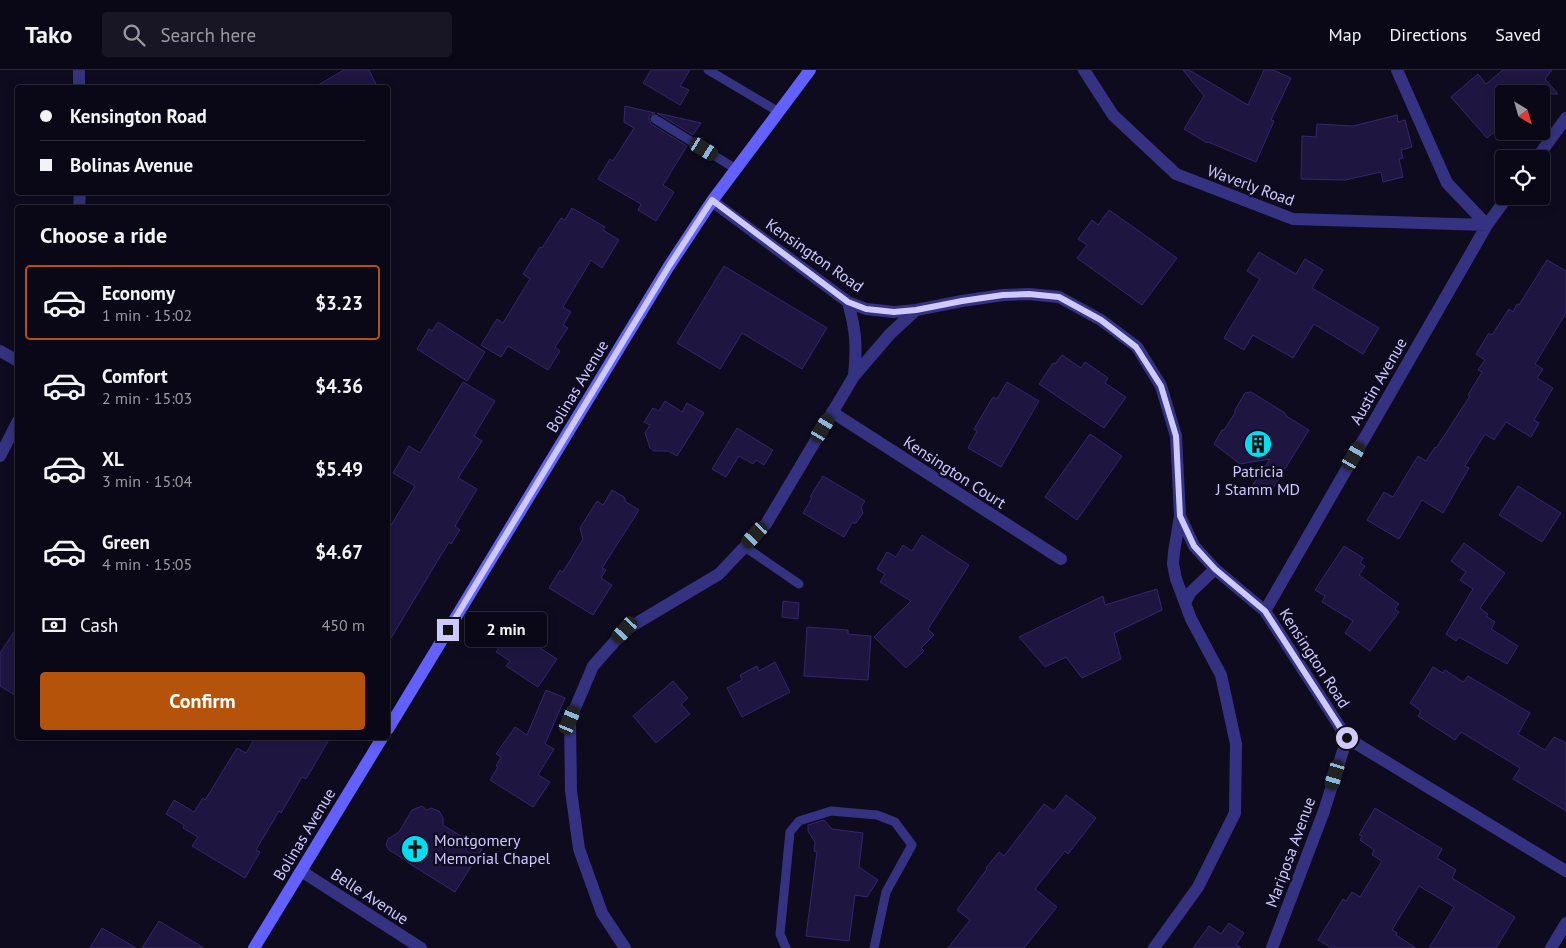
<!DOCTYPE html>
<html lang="en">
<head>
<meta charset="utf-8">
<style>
  body { margin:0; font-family:"PT Sans",sans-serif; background:#181624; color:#f1f3f6; height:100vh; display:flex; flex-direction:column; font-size:19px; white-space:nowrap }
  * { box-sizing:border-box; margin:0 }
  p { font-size:16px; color:#999aa1 }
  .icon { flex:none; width:28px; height:28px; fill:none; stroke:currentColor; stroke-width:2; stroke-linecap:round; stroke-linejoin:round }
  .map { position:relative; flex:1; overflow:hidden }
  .sheet { position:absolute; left:15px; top:135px; width:375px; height:535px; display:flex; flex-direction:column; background:#0a0817; border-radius:5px; box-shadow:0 2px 12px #0003,0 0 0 1px #2a2936 }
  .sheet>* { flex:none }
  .guide { position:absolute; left:15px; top:15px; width:375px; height:110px; border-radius:5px; box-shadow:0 2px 12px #0003,0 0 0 1px #2a2936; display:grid; align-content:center; height:110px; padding:0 25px; background:#0a0817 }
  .needle { width:32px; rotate:143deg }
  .fabs { position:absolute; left:1495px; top:15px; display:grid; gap:10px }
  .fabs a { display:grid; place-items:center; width:55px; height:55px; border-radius:5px; background:#0a0817; box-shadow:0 2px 12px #0003,0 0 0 1px #2a2936; font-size:25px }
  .end { position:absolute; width:22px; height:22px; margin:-11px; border:6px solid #cec9ff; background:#111; box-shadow:0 0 0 2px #111 }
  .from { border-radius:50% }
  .bubble { position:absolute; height:35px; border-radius:5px; background:#0a0817; box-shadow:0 2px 12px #0003,0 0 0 1px #2a2936; font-size:16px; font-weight:700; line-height:35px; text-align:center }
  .car { position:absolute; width:15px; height:30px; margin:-15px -8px; border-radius:6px; box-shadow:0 0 4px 1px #0007; background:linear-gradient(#222 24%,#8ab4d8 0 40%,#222 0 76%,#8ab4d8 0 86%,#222 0) }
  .guide b { display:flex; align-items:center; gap:18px; height:48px; font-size:19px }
  .guide b+b { border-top:1px solid #2a2936 }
  .guide i { width:12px; height:12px; background:#f1f3f6 }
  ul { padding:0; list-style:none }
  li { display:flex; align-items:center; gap:15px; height:75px; margin:0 10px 8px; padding:0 15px; border:2px solid transparent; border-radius:5px }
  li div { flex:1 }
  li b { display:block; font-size:19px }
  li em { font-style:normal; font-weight:700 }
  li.current { border-color:#b45309 }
  li>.icon { width:45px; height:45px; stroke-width:1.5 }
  h2 { padding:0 25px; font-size:22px; line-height:60px }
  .pay { display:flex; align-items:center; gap:12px; height:55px; padding:0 25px; font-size:19px }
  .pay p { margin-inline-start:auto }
  .cta { display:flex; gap:10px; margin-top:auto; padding:10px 25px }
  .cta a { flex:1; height:58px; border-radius:5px; background:#b45309; color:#fff; font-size:20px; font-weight:700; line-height:58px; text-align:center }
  header { display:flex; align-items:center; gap:30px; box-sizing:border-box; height:70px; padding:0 25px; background:#0a0817; border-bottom:1px solid #2a2936 }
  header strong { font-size:24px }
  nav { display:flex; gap:28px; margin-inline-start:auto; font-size:18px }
  .search { width:350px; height:45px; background:#181624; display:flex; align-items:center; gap:12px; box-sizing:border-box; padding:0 18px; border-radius:5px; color:#999aa1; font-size:19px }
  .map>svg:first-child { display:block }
  .building { fill:#1e1641; stroke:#34266f }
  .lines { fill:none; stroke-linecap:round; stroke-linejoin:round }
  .lane { stroke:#353381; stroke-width:9 }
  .street { stroke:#353381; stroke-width:12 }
  .secondary { stroke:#6260ff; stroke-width:12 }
  .route { stroke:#cec9ff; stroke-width:6 }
  .labels { text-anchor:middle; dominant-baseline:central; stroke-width:5; stroke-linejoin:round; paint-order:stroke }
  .street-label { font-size:16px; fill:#cec9ff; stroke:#0e0b1f }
  .poi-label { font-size:16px; fill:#cec9ff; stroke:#0e0b1f }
</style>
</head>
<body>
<header>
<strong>Tako</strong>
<div class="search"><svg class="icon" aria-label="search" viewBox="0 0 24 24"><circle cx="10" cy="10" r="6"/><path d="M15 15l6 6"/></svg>Search here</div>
<nav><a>Map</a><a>Directions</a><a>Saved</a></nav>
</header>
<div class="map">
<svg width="1566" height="878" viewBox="0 0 1566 878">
  <rect width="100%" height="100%" fill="#0e0b1f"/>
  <path class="building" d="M344 0H369L378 18H313Z
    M651 0H690L680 16 689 20 680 35 643 13Z
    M1183 0H1189L1248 35 1264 0H1273L1291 8 1271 50 1274 51 1256 92 1208 72 1207 73 1184 59 1204 26Z
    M1503 0H1552L1545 9 1558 24H1504V54L1487 68 1451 27 1478 4 1486 14Z
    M625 36 655 43 649 46V49L651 54 687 76 663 115 674 122 656 151 638 140 641 134 598 109 610 89 613 91 634 58 624 52Z
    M657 43 701 53 693 65Z
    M1397 45 1398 52 1405 50 1412 77 1401 80 1403 88 1399 89 1403 107 1383 112 1381 102 1345 110 1301 109 1302 66 1316 67 1317 54 1353 56Z
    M572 138 605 157 603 160 619 170 602 198 591 190 563 237 571 242 563 255 568 258 555 277 560 281 548 300 508 276 501 287 481 275 497 249 503 253 530 209 523 204 540 177 542 178 561 148 565 150Z
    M1109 140 1177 188 1142 235 1077 188 1087 175 1078 169 1092 150 1098 155Z
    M1259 182 1296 204 1305 189 1323 200 1312 218 1379 258 1363 284 1314 254 1293 288 1253 265 1244 280 1224 268 1260 209 1247 201Z
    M1547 190 1566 201V243L1535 294 1543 299 1537 308 1553 318 1534 350 1539 353 1531 367 1506 352 1494 370 1485 364 1465 396 1469 398 1443 443 1422 430 1399 469 1367 450 1384 422 1393 427 1418 386 1426 391 1435 377 1436 378 1470 326 1468 325 1482 302 1478 300 1485 290 1476 284 1489 263 1492 265 1509 239 1513 242 1517 234 1519 235Z
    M724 196 827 258 802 299 742 263 720 299 677 273Z
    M438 252 485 282 467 311 417 279 429 259 432 261Z
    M1062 285 1081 298 1085 292 1108 308 1105 313 1126 327 1104 358 1039 314 1053 293 1055 294Z
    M463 312 495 331 474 366 482 371 458 408 477 419 455 456 460 460 451 474 449 472 388 573V460L415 416 393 403 409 376 420 383Z
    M1007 312 1039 331 1001 397 968 378 977 361 974 359 993 327 997 329Z
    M1251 322 1285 343 1286 346 1309 360 1268 426 1252 416 1270 389 1240 394 1214 374 1222 360H1224L1235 343V340L1245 323Z
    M665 331 682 342 687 333 704 343 677 386 668 381H654L650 378 645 363 650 355 644 352 653 338 659 341Z
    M737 358 773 380 764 395 756 390 753 394 739 386 726 407 712 399Z
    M1090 364 1122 386 1077 450 1045 427Z
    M823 406 865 431 861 437 863 443 856 453H852L844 467 803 443 812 428 810 427Z
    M1518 416 1561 443 1542 472 1499 445Z
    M612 420 624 427 626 432 639 440 602 498 606 500 601 508 612 515 593 545 549 518 560 500 563 502 583 469 580 458 597 431 603 435Z
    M922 465 969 495 928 559 934 565 921 578 924 581 906 598 874 567 911 531 880 512 885 504 877 499 887 482 896 487 903 475 912 481Z
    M1464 473 1505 503 1480 538 1488 544 1486 546 1495 552 1491 559 1518 576 1507 594 1459 567 1456 571 1446 564 1473 519 1460 510 1466 502 1451 491Z
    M1344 476 1363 488 1360 493 1365 496 1359 505 1399 534 1395 539 1399 542 1370 581 1345 563 1353 551 1322 532 1325 526 1315 520Z
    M1157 519 1162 540 1114 563 1121 589 1082 608 1066 587 1045 597 1019 567 1103 526 1105 535Z
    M783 531 799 533 798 549 782 547Z
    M18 556V627L0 616V583Z
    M807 557 848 560V564L871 566 868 610 804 606Z
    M511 559 557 589 538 617 506 596 510 591 496 582Z
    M775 592 790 622 742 647 727 618 742 610 740 605 757 596 759 601Z
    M1433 597 1443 603 1445 600 1463 612 1468 606 1530 643 1518 664 1545 680 1554 667 1566 673V741L1513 709 1520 698 1461 662 1455 670 1418 646 1421 641 1410 633Z
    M673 611 688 628 681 634 690 644 656 673 633 646Z
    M546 620 565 628 545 674 554 679 538 705 550 712 533 737 490 710 498 697 496 696 501 687 496 684 515 657 527 665Z
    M255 668H330L306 709 302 707 281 743 279 741 256 780 260 782 245 808 192 776 198 767 183 758 184 755 166 744 174 730 194 742 203 728 205 730 237 678 246 683Z
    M1066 725 1096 748 1068 784 1065 781 1035 819 1057 837 1024 878H948L970 850 957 840 987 799 986 798 999 782 1004 786 1044 734 1054 741Z
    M422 736 427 740 431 738 439 741 443 748V755L482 779 455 822 407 792V791L389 780 386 775 388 769 399 762 412 740Z
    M1375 738 1442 779 1437 788 1456 800 1452 808 1515 847 1496 878H1429L1454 837 1419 816 1392 860 1397 863 1396 865 1416 878H1332L1318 870 1343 829 1346 831 1352 822 1360 827 1382 791 1372 785 1374 780 1360 770 1362 766 1359 765Z
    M824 750 832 759 863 763 859 797 878 810 867 827 855 825 849 871 806 866 817 782 814 781 815 772 808 761V755Z
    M159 851 204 878H142Z
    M1229 853 1244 863 1236 875 1241 878H1193L1209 856 1221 864Z
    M102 858 136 878H90Z"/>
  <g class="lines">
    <path class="lane" d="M708 0 779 42
      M655 49 736 99
      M745 477 799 514
      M786 878 780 864 790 762 799 751 831 741 877 745 895 752 912 775 886 822 874 878"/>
    <path class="street" d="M1084 0 1113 45 1176 104 1293 149 1487 155
      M1397 0 1447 113 1487 155
      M79 18V0
      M1536 89 1566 48
      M712 131 848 232 866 239 894 242 916 240 962 231 1003 225 1029 224 1059 227 1101 250 1137 277 1161 316 1176 366 1180 446 1194 476 1215 499 1265 541 1347 668 1566 801
      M79 138 80 122
      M848 232C856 262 857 275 854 306
      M0 281 18 291
      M832 342 1061 489
      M0 386 18 351
      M1185 533 1190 523 1215 499
      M1265 541 1487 155 1508 126
      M301 801 421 878
      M625 878 602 843 579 779 571 721 570 650 593 596 625 560 719 504 766 454 854 306 890 264 916 240
      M1154 878 1198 817 1235 743 1236 674 1221 605 1191 549 1176 509 1173 494 1174 482 1180 446
      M1272 878 1324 741 1347 668
      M1551 878 1566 853"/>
    <path class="secondary" d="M388 659 669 196 712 131 810 0
      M254 878 382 668"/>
  </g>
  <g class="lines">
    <path class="route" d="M448 560 669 196 712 130 848 232 866 239 894 242 916 240 962 231 1003 225 1029 224 1059 227 1101 250 1136 277 1161 316 1176 366 1180 446 1194 476 1215 499 1265 541 1347 668"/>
  </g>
  <defs>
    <symbol id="building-disc" viewBox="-11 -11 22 22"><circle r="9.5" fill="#00def4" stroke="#0e0b1f"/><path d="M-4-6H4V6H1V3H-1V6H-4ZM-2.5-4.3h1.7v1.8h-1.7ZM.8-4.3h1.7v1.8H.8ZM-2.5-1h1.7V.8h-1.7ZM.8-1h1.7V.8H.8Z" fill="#111"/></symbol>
    <symbol id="church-disc" viewBox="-11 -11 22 22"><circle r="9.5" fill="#00def4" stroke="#0e0b1f"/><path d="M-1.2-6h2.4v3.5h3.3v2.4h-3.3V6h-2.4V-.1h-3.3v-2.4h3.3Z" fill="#111"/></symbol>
  </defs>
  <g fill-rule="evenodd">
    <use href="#building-disc" x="1242" y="358" width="32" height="32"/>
    <use href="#church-disc" x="399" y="763" width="32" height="32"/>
  </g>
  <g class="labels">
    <g class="street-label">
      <text transform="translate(1251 115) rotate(20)">Waverly Road</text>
      <text transform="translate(815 185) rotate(35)">Kensington Road</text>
      <text transform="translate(1378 311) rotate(-60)">Austin Avenue</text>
      <text transform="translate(577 316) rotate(-59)">Bolinas Avenue</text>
      <text transform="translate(955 402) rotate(33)">Kensington Court</text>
      <text transform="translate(1315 588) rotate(57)">Kensington Road</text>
      <text transform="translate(304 764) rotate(-59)">Bolinas Avenue</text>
      <text transform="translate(1290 782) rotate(-70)">Mariposa Avenue</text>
      <text transform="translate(370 826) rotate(33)">Belle Avenue</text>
    </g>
    <g class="poi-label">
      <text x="1258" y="401">Patricia<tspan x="1258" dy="18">J Stamm MD</tspan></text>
      <text x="434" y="770" text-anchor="start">Montgomery<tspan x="434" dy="18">Memorial Chapel</tspan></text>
    </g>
  </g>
</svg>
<div class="fabs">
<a><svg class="needle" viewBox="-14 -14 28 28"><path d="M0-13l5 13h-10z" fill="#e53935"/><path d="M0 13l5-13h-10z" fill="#999aa1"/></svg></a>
<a><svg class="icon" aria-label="locate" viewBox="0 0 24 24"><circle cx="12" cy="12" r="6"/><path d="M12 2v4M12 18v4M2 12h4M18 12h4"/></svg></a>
</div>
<i class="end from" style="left:1347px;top:668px"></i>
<i class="end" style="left:448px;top:560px"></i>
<div class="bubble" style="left:465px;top:542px;width:82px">2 min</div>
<i class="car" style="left:704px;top:79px;rotate:121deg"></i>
<i class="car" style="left:823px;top:358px;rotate:31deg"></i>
<i class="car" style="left:1354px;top:386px;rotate:30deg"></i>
<i class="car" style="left:755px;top:465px;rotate:223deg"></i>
<i class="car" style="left:625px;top:560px;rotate:222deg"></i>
<i class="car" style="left:570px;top:650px;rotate:23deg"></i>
<i class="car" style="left:1335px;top:705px;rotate:197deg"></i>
<div class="guide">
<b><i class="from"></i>Kensington Road</b>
<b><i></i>Bolinas Avenue</b>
</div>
<section class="sheet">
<h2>Choose a ride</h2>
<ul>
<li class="current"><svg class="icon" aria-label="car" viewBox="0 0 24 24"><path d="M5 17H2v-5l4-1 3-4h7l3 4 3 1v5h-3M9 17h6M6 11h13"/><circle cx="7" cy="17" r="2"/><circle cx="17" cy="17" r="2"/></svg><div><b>Economy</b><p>1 min · 15:02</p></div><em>$3.23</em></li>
<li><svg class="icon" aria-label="car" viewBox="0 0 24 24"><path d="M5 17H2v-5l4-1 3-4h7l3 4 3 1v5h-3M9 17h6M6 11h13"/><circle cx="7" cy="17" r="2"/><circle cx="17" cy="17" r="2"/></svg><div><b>Comfort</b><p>2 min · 15:03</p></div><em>$4.36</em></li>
<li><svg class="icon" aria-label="car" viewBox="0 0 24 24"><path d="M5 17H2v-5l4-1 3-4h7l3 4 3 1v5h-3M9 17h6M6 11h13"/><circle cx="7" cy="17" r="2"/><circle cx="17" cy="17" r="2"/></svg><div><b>XL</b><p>3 min · 15:04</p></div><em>$5.49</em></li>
<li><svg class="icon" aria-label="car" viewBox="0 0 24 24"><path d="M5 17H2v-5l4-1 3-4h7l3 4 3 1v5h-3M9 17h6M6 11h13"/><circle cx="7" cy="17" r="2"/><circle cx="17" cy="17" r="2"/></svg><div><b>Green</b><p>4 min · 15:05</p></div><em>$4.67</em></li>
</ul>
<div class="pay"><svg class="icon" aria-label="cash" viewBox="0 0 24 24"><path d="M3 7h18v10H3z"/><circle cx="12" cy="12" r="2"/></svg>Cash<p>450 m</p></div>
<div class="cta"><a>Confirm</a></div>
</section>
</div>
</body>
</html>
